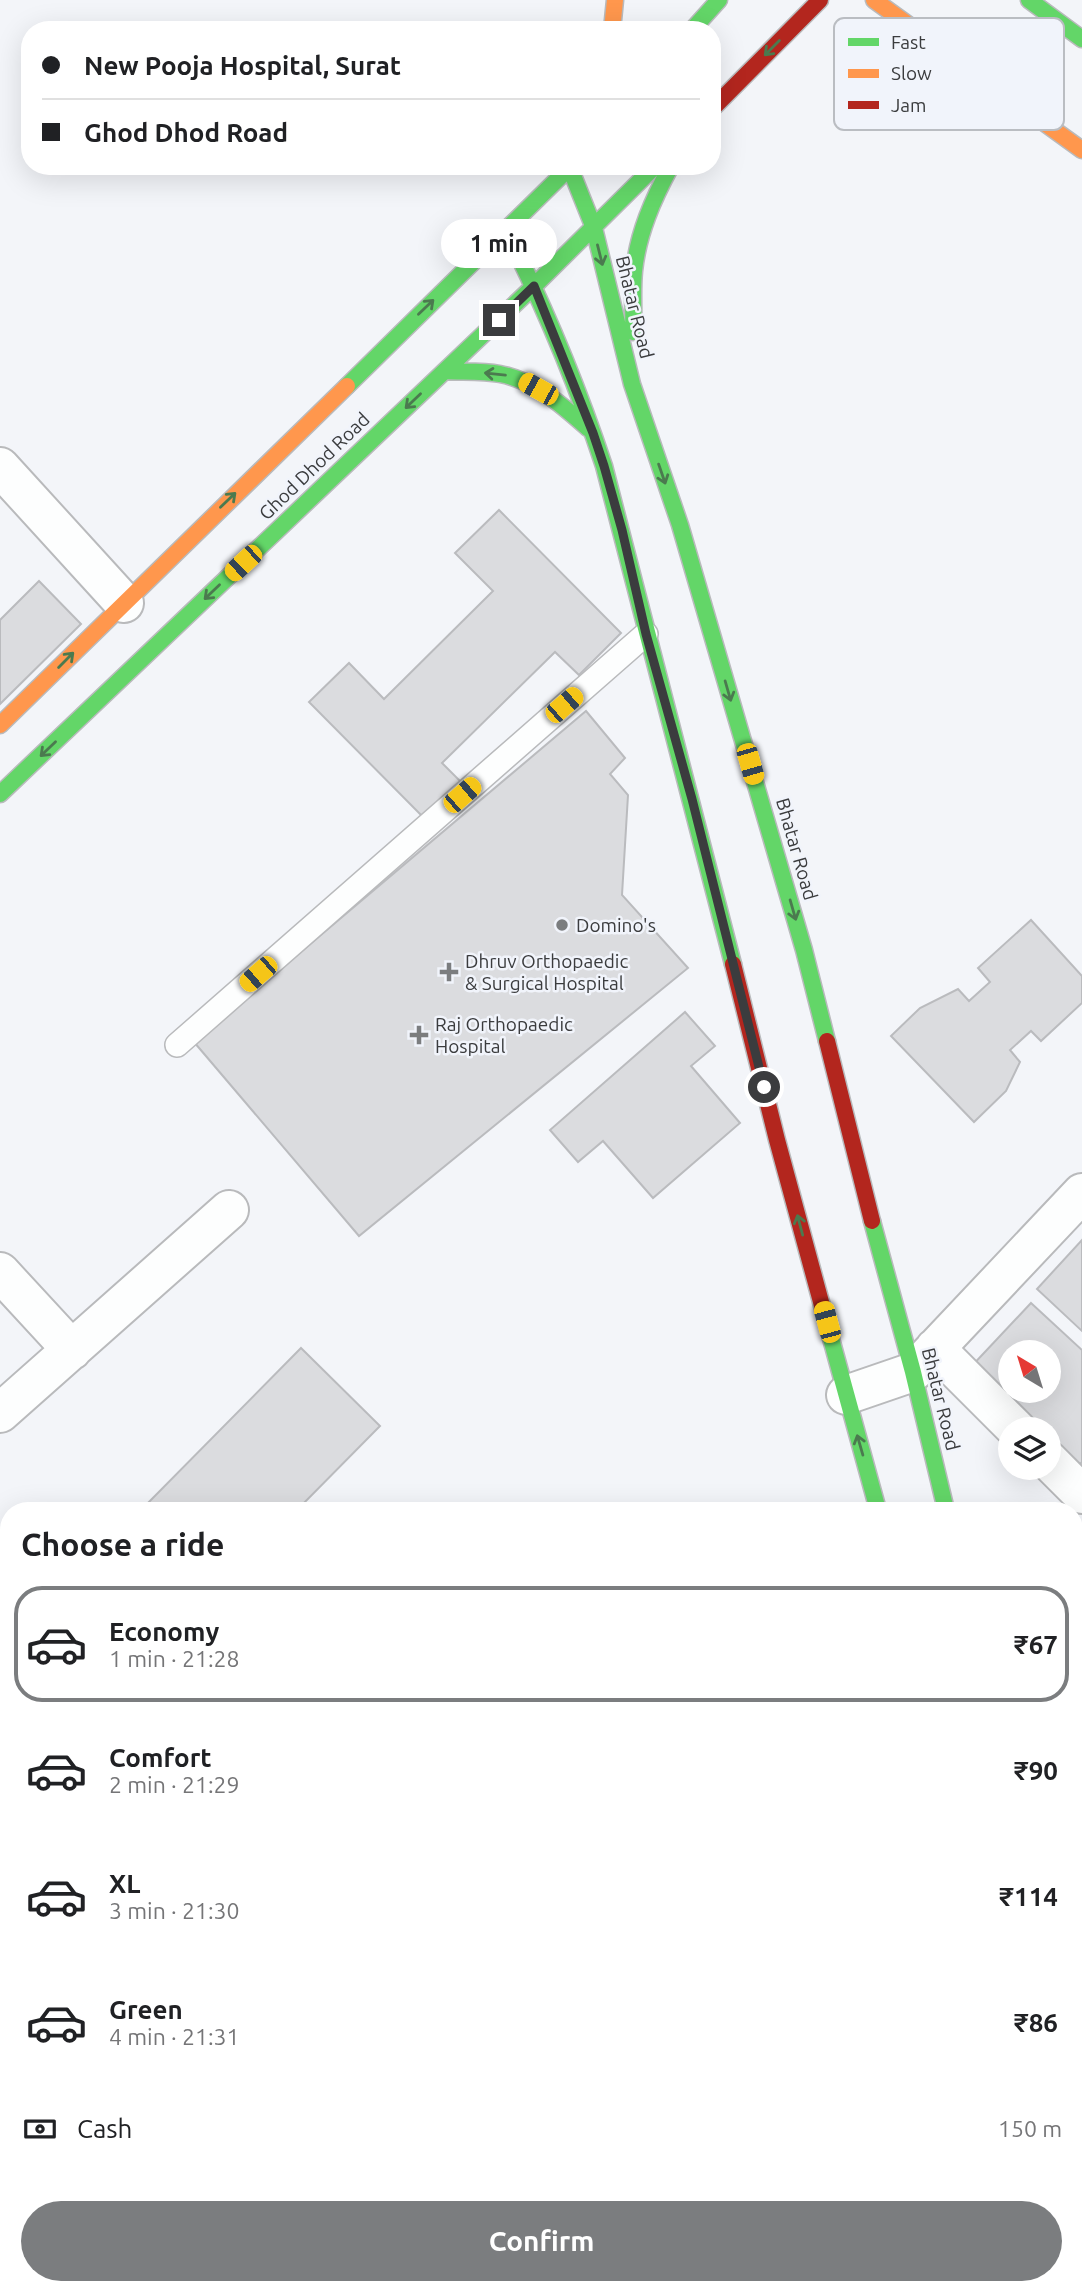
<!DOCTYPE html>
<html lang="en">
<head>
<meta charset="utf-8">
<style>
  body { margin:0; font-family:Ubuntu,sans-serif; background:#f6f6f6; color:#202124; height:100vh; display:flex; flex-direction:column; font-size:26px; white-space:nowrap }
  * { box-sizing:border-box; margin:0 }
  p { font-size:23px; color:#757577 }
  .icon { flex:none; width:38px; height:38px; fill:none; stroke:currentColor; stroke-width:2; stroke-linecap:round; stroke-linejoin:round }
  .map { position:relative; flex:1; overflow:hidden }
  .details { position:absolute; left:0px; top:1502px; width:1083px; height:793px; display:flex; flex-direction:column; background:#fff; border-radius:28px 28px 0 0; box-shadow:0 7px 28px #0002 }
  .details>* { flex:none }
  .top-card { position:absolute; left:21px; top:21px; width:700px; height:154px; border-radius:28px; box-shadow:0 7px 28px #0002; display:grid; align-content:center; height:154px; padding:0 21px; background:#fff }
  .needle { width:46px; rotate:322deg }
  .tools { position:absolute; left:998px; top:1340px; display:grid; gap:14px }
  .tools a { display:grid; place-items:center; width:63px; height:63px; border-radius:50%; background:#fff; box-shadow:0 7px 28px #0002; font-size:35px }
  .end { position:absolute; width:32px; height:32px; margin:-16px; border:9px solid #3b3c3e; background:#fff; box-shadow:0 0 0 4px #fff }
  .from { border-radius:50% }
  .bubble { position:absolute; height:49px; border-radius:24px; background:#fff; box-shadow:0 7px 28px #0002; font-size:23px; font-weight:700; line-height:49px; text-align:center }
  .car { position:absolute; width:21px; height:42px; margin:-21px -10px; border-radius:9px; box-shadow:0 0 5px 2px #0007; background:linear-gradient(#f5c518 24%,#345 0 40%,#f5c518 0 76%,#345 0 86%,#f5c518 0) }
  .top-card b { display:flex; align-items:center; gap:24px; height:66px; font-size:26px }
  .top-card b+b { border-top:2px solid #e0e0e0 }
  .top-card i { width:18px; height:18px; background:#202124 }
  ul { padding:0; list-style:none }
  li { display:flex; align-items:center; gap:21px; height:116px; margin:0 14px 10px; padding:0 7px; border:4px solid transparent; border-radius:28px }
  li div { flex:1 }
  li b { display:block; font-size:26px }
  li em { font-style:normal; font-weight:700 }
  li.on { border-color:#7b7d7f }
  li>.icon { width:63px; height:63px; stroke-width:1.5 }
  h2 { padding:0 21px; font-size:32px; line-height:84px }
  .pay { display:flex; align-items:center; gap:18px; height:77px; padding:0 21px; font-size:26px }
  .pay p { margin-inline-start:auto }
  .button { display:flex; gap:14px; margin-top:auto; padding:14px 21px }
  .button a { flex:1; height:80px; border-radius:42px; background:#7b7d7f; color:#fff; font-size:28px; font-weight:700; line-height:80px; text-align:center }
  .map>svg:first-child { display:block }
  .building { fill:#dbdcdf; stroke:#babbbe; stroke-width:2; fill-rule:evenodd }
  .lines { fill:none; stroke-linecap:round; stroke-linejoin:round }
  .lane-casing { stroke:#b9babc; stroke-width:26 }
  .street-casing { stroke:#b9babc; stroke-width:42 }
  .fast-casing { stroke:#b9babc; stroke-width:19 }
  .slow-casing { stroke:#b9babc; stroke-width:19 }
  .jam-casing { stroke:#b9babc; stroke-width:19 }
  .lane { stroke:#fdfefe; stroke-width:23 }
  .street { stroke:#fdfefe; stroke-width:38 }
  .fast { stroke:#63d668; stroke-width:16 }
  .slow { stroke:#ff974d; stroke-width:16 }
  .jam { stroke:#b3261e; stroke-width:16 }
  .oneway { stroke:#4b7a4f }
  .route { stroke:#3b3c3e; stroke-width:9 }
  .poi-dot { fill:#7b7d7f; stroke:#f1f4fb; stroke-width:2.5 }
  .labels { text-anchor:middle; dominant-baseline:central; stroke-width:5; stroke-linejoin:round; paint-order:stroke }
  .street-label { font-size:19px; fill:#3b3c3e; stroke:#f1f4fb }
  .poi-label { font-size:19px; fill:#3b3c3e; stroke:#f1f4fb; text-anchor:start }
  .key { fill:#f1f4fb; stroke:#babdc2; stroke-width:2 }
  .key-label { font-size:19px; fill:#3b3c3e }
</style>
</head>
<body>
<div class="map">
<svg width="1082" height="2294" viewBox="0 0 1082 2294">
  <rect width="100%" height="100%" fill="#f3f5f9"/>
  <path class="building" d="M499 510 621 633 579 675 555 652 442 763 464 785 428 822 309 702 349 663 384 699 493 591 455 553Z
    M39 581 81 624 0 704V620Z
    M586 711 625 758 610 774 628 795 622 895 688 968 359 1236 194 1042Z
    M1031 920 1082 976V1003L1041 1041 1031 1031 1010 1050 1020 1062 1006 1091 974 1122 891 1036 920 1008 958 989 969 1001 990 982 978 968Z
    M685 1012 715 1046 691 1066 740 1123 653 1198 603 1141 578 1162 550 1130Z
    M1082 1240V1331L1037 1289Z
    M1031 1303 1082 1350V1462L1075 1469 1048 1444V1430H1033L968 1370ZM1010 1353H1048V1391H1010Z
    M301 1348 380 1426 297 1510H141Z
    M791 2286H886L878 2294H783Z
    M913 2286H1028L1019 2294H905Z"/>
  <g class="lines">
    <defs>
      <path id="lane" d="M177 1045 646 634"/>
      <path id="street" d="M0 467 124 603
        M0 1272 72 1350
        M935 1348 1017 1430
        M846 1395 913 1372 1082 1193
        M0 1413 229 1210
        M1048 1460 1082 1494
        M0 1789 9 1798
        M0 1877 9 1870
        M271 2294 280 2286
        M736 2294 744 2286
        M890 2294 898 2286"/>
      <path id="fast" d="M1029 0 1082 39
        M692 30 719 0
        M570 168 594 228 632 384 680 525 804 950 827 1041
        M505 229C544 305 577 385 604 466L733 964
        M633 332C634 312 632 291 634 271 638 233 653 199 671 166
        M445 371C463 372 482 371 500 374 536 381 563 406 589 429
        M347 386 571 166
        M0 794 534 286 655 166
        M872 1221 913 1372 946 1510
        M824 1313 878 1510
        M1074 2014 1082 2039
        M1074 2220 1082 2248"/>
      <path id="slow" d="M874 0 1082 150
        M612 30 615 0
        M0 725 347 386"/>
      <path id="jam" d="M712 109 820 0
        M733 964 777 1140 824 1313
        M827 1041 872 1221"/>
    </defs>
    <use href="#lane" class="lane-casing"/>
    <use href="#street" class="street-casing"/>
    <use href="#fast" class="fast-casing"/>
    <use href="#slow" class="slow-casing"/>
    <use href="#jam" class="jam-casing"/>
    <use href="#lane" class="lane"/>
    <use href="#street" class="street"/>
    <use href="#fast" class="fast"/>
    <use href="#slow" class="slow"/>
    <use href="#jam" class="jam"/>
  </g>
  <defs><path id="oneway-shaft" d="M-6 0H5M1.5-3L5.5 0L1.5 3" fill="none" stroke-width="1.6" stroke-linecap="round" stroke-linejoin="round" transform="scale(1.75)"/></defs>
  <g class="oneway">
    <use href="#oneway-shaft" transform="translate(772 48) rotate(135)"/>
    <use href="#oneway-shaft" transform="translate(600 255) rotate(76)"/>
    <use href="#oneway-shaft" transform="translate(426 307) rotate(-44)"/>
    <use href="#oneway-shaft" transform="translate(495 374) rotate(-174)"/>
    <use href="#oneway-shaft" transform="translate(413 401) rotate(136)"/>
    <use href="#oneway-shaft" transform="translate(662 474) rotate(71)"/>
    <use href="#oneway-shaft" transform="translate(228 500) rotate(-44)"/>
    <use href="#oneway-shaft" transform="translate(212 592) rotate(136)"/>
    <use href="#oneway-shaft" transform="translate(66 660) rotate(-45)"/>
    <use href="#oneway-shaft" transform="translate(728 691) rotate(74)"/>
    <use href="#oneway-shaft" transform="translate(48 749) rotate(136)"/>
    <use href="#oneway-shaft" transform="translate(793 910) rotate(74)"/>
    <use href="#oneway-shaft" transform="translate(800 1225) rotate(-105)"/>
    <use href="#oneway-shaft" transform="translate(860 1445) rotate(-106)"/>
  </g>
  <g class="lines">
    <path class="route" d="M499 320 534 286 593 433 604 466 622 530 646 634 692 799 764 1087"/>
  </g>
  <g class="poi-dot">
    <circle cx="562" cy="925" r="7"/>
    <path d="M445.5 961.5h7v7h7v7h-7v7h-7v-7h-7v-7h7z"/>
    <path d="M415.5 1024.5h7v7h7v7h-7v7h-7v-7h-7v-7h7z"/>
  </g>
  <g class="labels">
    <g class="street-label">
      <text transform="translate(635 307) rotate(76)">Bhatar Road</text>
      <text transform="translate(314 466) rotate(-44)">Ghod Dhod Road</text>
      <text transform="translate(797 849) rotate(74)">Bhatar Road</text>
      <text transform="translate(941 1399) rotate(76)">Bhatar Road</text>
    </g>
    <g class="poi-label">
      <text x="576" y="925">Domino's</text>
      <text x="465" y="961">Dhruv Orthopaedic<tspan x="465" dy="22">&amp; Surgical Hospital</tspan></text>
      <text x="435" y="1024">Raj Orthopaedic<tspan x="435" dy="22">Hospital</tspan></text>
    </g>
  </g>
  <rect x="834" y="18" width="230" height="112" rx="10" class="key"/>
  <rect x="848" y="38" width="31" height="8" fill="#63d668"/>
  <rect x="848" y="69" width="31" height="9" fill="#ff974d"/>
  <rect x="848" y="101" width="31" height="8" fill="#b3261e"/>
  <g class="key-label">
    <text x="891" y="49">Fast</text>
    <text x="891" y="80">Slow</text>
    <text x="891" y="112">Jam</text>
  </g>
</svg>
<div class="tools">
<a><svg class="needle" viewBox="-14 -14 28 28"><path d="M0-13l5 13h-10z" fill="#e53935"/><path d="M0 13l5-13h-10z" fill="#757577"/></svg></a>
<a><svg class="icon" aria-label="layers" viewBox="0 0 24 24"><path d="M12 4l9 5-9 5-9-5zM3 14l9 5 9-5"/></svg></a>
</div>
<i class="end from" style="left:764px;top:1087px"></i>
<i class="end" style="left:499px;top:320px"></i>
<div class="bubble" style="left:441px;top:219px;width:116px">1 min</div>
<i class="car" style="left:538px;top:389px;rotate:299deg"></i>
<i class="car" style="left:243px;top:563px;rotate:227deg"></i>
<i class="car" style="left:564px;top:705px;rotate:49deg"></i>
<i class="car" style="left:750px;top:764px;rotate:164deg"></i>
<i class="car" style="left:462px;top:795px;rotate:49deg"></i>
<i class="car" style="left:258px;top:974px;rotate:229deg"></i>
<i class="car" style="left:827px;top:1322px;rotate:345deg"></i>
<div class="top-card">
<b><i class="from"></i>New Pooja Hospital, Surat</b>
<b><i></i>Ghod Dhod Road</b>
</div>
<section class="details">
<h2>Choose a ride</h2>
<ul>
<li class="on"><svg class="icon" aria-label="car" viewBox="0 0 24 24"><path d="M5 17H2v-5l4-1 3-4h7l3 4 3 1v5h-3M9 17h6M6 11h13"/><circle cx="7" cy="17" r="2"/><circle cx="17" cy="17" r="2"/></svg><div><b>Economy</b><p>1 min · 21:28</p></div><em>₹67</em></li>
<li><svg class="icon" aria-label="car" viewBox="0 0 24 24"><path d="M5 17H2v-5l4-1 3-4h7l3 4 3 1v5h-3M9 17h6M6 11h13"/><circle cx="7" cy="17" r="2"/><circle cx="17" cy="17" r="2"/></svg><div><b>Comfort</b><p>2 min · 21:29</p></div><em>₹90</em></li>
<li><svg class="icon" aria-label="car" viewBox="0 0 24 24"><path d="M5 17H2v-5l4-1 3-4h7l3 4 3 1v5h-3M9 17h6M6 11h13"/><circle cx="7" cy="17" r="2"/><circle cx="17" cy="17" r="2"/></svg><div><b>XL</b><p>3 min · 21:30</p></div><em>₹114</em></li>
<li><svg class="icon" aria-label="car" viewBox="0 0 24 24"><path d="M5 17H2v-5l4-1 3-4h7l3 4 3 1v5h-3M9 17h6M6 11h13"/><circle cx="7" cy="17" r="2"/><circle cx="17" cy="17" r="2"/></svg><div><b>Green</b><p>4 min · 21:31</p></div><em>₹86</em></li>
</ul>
<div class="pay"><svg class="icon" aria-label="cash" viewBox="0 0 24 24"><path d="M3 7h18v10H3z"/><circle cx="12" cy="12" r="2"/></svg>Cash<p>150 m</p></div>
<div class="button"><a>Confirm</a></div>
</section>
</div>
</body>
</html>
